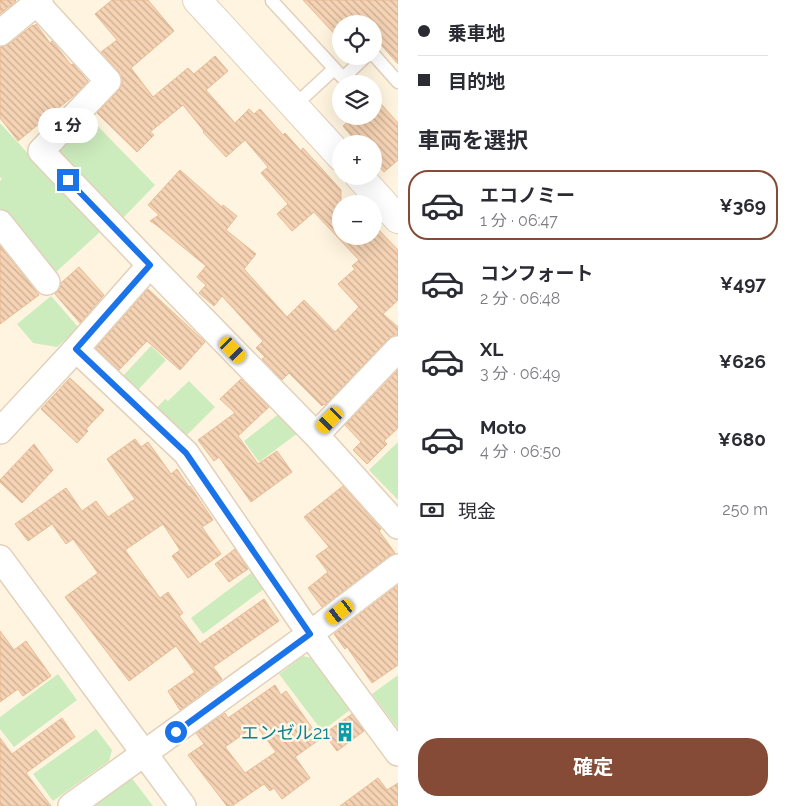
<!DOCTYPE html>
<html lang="ja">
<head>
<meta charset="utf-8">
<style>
  body { margin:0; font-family:Raleway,"Noto Sans JP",sans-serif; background:#f7f7f7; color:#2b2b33; height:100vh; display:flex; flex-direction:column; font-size:19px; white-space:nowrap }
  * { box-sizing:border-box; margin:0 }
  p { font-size:16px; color:#7c7c81 }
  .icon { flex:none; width:28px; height:28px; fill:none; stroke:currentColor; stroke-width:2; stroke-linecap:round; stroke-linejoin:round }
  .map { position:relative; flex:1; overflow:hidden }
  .drawer { display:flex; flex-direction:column; background:#fff; width:390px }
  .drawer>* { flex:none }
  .hud { display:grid; align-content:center; height:110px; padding:0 20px; background:#fff }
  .fabs { position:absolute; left:332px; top:15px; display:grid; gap:10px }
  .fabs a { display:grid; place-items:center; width:50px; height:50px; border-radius:50%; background:#fff; box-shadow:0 5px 20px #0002; font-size:25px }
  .end { position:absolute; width:22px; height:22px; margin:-11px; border:6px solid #1a73e8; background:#fff; box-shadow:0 0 0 2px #fff }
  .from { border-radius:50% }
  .bubble { position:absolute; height:35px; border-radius:18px; background:#fff; box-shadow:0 5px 20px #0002; font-size:16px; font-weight:700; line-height:35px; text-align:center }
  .car { position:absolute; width:15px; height:30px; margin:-15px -8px; border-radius:6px; box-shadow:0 0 4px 1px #0007; background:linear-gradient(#f5c518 24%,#345 0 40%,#f5c518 0 76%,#345 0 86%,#f5c518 0) }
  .hud b { display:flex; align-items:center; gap:18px; height:48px; font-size:19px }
  .hud b+b { border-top:1px solid #e1e1e2 }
  .hud i { width:12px; height:12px; background:#2b2b33 }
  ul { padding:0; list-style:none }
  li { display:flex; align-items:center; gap:15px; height:70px; margin:0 10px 8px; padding:0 10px; border:2px solid transparent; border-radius:20px }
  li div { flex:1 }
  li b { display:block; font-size:19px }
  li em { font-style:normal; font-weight:700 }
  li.selected { border-color:#854b36 }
  li>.icon { width:45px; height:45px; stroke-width:1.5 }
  h2 { padding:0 20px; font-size:22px; line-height:60px }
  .pay { display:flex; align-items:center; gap:12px; height:55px; padding:0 20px; font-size:19px }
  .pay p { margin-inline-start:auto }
  .button { display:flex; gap:10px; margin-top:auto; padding:10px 20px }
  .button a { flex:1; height:58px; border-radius:20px; background:#854b36; color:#fff; font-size:20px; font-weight:700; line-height:58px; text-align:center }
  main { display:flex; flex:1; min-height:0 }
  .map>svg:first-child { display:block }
  .green { fill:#ccecbd }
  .building { fill:url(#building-back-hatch); stroke:#e9bb93; fill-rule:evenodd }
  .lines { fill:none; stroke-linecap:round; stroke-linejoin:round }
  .service-casing { stroke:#e2d0ba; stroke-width:15 }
  .minor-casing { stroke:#e2d0ba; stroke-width:28 }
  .tertiary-casing { stroke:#e2d0ba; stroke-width:30 }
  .service { stroke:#fff; stroke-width:12 }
  .minor { stroke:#fff; stroke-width:25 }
  .tertiary { stroke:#fff; stroke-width:28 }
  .route { stroke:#1a73e8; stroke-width:6 }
  .labels { text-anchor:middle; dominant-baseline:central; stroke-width:5; stroke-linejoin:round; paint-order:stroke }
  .culture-label { font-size:18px; fill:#0d838f; stroke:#fff7e7; text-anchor:end }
</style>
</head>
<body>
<main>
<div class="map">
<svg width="398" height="806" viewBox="0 0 398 806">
  <defs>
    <pattern id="building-back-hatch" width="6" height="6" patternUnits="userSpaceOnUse" patternTransform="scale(1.25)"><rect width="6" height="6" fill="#f5d3b4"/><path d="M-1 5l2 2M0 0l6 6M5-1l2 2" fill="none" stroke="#cbae94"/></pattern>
  </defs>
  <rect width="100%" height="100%" fill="#fef4df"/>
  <path class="green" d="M87 115 155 185 123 218 58 155V144Z
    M0 123 100 232 55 273 0 213V181L2 179 0 177Z
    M51 296 79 328 57 347 33 343 17 324Z
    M151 346 166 360 136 392 121 378Z
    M189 381 215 407 182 440 153 412 165 399 168 401Z
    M280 413 298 433 259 462 244 441Z
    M398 442V500L369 470Z
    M255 570 268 586 203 634 191 618Z
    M303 656 311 658 350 710 322 731 279 674Z
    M58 674 77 700 14 747 0 729V717Z
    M398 675V729L372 694Z
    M96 729 112 750 109 761 53 801 33 774Z
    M131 777 153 806H83Z"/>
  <path class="building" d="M0 0H15L16 1 0 14Z
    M112 0H148L174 31 131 68 153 97 188 68 194 74 215 56 228 71 206 90 235 123 249 109 254 114 260 109 283 135 285 133 301 151 303 148 341 190V236H374V225L398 250V300L383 314 398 327V335H394L388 339 325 405 324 404 322 406 289 373 282 380 262 359 265 357 256 348 263 341 222 296 214 306 199 293 206 285 197 277 206 266 155 224 150 221 159 215 148 205 180 170 222 207 223 205 237 216 226 230 256 254 244 269 287 317 304 300 335 332 359 307 338 284 355 269 352 266 359 260 314 212 292 231 277 214 288 204 261 173 268 167 245 140 226 157 203 132 204 131 183 105 150 132 154 135 137 152 97 113 118 91 122 84V78L119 72 101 52 117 40 95 14Z
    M303 0H398V64L374 37V24H341V41Z
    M36 24 50 43 52 41 57 47 71 65 73 64 88 81 77 93 18 141 0 118V47L9 44 33 25 34 26Z
    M374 96 398 123V160L384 172 374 161V144H358L343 126 354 116H374Z
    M0 246 39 295 0 324Z
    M79 267 104 295 80 323 55 294 60 288 61 283Z
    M148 289 205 342 180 370 147 341 119 370 96 348Z
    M398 370V428L384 441 387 444 367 464 353 450 361 442 345 425Z
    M70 378 104 410 86 429 88 431 77 443 41 409Z
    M241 379 269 407 238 436 258 464 277 451 292 472 251 502 219 457 214 461 198 440 235 413 220 399Z
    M135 439 141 447 148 442 171 474 177 469 189 487 190 486 213 520 202 527 221 554 188 578 172 556 180 550 163 524 125 550 160 598 168 592 183 613 179 616 200 644 264 599 279 621 213 667 222 679 180 710 168 691 195 672 176 646 129 681 65 597 98 573 73 539 66 544 52 524 28 541 15 524 66 488 82 511 96 501 108 517 135 499 107 459Z
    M34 444 53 470 22 503 0 482V480Z
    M343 486 381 529 379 531 395 553 389 556 322 607 308 588 328 572 316 556 329 547 304 517Z
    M235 549 248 569 229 582 215 564Z
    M398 585V665L372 683 347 647 345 649 334 634Z
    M0 631 14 650 26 641 51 676 23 696 18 689 0 702Z
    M275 685 281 695 286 691 320 739 295 757 310 778 282 799 274 788 270 791 264 784 232 806H227L188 755 204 744 196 733 225 713 228 718ZM256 725 276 752 245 773 225 747Z
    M352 714 364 731 337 751 324 734Z
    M62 718 75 737 26 773 51 806H0V738L12 754Z
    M378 778 387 790 398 783V806H340Z"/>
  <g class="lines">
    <defs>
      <path id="service" d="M273 0 272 1 343 78 366 56
        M374 55 398 82
        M294 106 334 69"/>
      <path id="minor" d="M34 0 108 81 41 151 150 265
        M0 33 40 0
        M0 223 47 282
        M76 349 186 453 310 634 398 753
        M0 431 76 349 150 265 316 435 398 526
        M316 435 398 349
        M0 558 183 806
        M71 806 310 634 398 567"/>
      <path id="tertiary" d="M197 0 341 157
        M359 176 398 219"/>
    </defs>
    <use href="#service" class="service-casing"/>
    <use href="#minor" class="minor-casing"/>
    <use href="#tertiary" class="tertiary-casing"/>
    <use href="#service" class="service"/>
    <use href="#minor" class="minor"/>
    <use href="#tertiary" class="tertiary"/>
  </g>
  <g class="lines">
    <path class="route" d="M68 180 150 265 76 349 186 453 310 634 176 732"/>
  </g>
  <defs>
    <symbol id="building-bare" viewBox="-9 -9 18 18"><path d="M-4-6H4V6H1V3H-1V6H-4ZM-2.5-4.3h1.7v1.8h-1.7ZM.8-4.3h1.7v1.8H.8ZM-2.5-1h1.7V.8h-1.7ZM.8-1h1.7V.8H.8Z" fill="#0f9aa8" stroke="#fff7e7" stroke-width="2.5" paint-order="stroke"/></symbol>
  </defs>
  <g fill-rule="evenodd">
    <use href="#building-bare" x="331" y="718" width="28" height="28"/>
  </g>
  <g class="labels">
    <g class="culture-label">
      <text x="330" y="732">エンゼル21</text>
    </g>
  </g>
</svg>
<div class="fabs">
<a><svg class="icon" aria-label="locate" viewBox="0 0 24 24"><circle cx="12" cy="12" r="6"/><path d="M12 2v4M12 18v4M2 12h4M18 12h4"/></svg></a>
<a><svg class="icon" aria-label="layers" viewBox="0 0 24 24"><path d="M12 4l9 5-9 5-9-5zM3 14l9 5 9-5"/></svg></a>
<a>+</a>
<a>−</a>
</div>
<i class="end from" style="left:176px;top:732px"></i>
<i class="end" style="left:68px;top:180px"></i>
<div class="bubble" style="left:38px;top:108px;width:60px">1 分</div>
<i class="car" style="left:233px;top:350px;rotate:136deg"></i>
<i class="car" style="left:330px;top:420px;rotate:224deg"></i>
<i class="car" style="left:340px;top:612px;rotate:232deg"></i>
</div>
<section class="drawer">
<div class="hud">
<b><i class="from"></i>乗車地</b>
<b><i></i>目的地</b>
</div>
<h2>車両を選択</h2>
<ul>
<li class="selected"><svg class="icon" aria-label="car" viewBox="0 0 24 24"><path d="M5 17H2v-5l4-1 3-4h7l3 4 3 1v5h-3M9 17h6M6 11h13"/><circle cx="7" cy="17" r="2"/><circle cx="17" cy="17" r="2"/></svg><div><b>エコノミー</b><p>1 分 · 06:47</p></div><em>¥369</em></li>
<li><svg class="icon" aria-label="car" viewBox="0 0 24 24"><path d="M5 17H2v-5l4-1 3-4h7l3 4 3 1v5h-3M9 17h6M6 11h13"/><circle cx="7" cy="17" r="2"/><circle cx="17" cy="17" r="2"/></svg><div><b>コンフォート</b><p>2 分 · 06:48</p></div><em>¥497</em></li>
<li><svg class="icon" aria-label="car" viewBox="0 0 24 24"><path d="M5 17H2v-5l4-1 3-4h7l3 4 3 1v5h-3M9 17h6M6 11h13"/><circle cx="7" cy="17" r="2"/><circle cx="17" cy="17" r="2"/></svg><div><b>XL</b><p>3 分 · 06:49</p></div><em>¥626</em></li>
<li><svg class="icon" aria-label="car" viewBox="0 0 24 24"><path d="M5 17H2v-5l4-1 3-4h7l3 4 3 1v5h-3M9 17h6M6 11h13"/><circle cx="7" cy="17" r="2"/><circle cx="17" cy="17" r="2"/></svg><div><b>Moto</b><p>4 分 · 06:50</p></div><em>¥680</em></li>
</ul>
<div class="pay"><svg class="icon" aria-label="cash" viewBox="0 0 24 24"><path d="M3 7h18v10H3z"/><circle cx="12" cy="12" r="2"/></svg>現金<p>250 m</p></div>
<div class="button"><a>確定</a></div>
</section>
</main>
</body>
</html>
